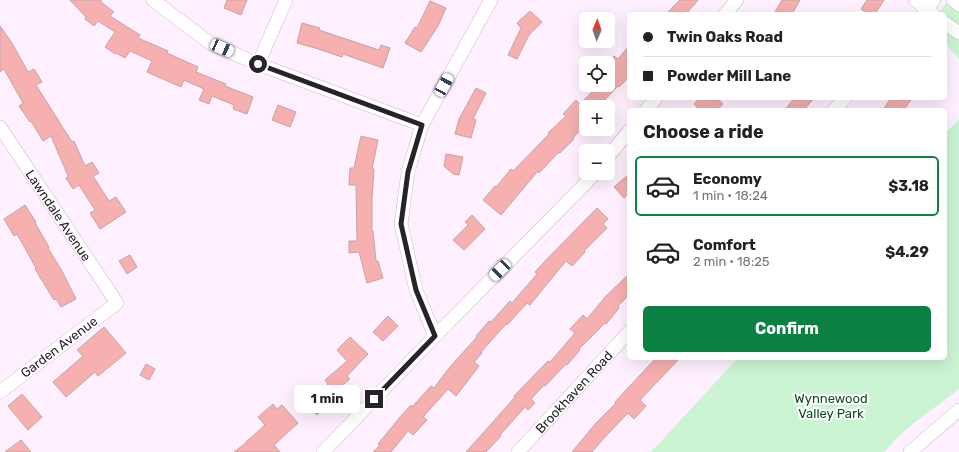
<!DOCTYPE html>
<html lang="en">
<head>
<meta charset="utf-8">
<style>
  body { margin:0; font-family:Rubik,sans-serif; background:#f2f2f2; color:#222; height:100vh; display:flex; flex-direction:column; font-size:15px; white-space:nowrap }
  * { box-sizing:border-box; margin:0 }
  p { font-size:13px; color:#767676 }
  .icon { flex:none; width:22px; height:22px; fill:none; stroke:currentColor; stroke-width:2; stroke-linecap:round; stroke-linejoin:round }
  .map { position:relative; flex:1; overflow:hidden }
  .panel { position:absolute; left:627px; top:108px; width:320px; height:252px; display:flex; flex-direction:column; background:#fff; border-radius:6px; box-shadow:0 4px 16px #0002 }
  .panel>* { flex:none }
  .guide { position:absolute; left:627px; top:12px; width:320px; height:88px; border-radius:6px; box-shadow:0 4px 16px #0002; display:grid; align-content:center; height:88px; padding:0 16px; background:#fff }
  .needle { width:26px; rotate:2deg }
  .fabs { position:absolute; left:579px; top:12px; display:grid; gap:8px }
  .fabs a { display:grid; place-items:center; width:36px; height:36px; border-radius:6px; background:#fff; box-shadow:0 4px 16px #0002; font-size:20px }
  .end { position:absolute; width:18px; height:18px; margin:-9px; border:5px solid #2a222a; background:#fff; box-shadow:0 0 0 2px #fff }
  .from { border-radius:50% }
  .bubble { position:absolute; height:28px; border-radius:6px; background:#fff; box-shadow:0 4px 16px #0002; font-size:13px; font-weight:700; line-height:28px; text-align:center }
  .car { position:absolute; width:12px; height:24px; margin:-12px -6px; border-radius:5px; box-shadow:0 0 3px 1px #0007; background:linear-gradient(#fff 24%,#345 0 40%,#fff 0 76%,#345 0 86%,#fff 0) }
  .guide b { display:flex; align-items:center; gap:14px; height:38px; font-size:15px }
  .guide b+b { border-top:1px solid #e0e0e0 }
  .guide i { width:10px; height:10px; background:#222 }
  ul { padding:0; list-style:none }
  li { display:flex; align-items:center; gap:12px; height:60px; margin:0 8px 6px; padding:0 8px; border:2px solid transparent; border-radius:6px }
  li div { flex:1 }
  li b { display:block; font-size:15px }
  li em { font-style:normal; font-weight:700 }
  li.on { border-color:#0b8043 }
  li>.icon { width:36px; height:36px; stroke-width:1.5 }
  h2 { padding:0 16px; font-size:18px; line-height:48px }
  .primary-button { display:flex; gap:8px; margin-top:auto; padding:8px 16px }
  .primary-button a { flex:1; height:46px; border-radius:6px; background:#0b8043; color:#fff; font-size:16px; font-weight:700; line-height:46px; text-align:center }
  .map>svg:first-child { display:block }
  .green { fill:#cbf4d3 }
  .building { fill:#f5b0af; stroke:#c5a4a3 }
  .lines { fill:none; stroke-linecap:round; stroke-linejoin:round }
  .minor-casing { stroke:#ceb8ce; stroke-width:14 }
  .minor { stroke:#fff; stroke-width:13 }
  .route { stroke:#2a222a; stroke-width:5 }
  .labels { text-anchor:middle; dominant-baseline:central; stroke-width:4; stroke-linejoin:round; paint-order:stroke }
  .street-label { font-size:13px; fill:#2a222a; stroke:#fff }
  .park-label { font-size:13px; fill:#0d4c25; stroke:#fff }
</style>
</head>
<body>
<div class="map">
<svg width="959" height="452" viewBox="0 0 959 452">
  <rect width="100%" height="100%" fill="#fef0fe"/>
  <path class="green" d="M948 1 959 12V59L945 43V14H938Z
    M959 119V389L914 423 902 433 884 452H651L738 358H945V134Z"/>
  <path class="building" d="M70 0H101V2L114 12 110 16 140 35 138 38 168 51 167 53 198 67 196 72 226 84 225 86 253 97 247 114 233 109 234 105 212 96 209 104 199 100 204 89 184 80 181 87 147 72 152 61 130 51 125 58 116 53 115 54 105 47 115 32 98 21 94 26 85 19 86 17Z
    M227 0H247L241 15 224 8Z
    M680 0H698L686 14H666Z
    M782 0H800L792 14H774Z
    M867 0H884L875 14H868L861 9Z
    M430 1 446 8 438 26 421 52 405 43 415 27 417 28Z
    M530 11 542 22 529 35 517 59 508 55 521 28 517 23Z
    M302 23 320 28 319 30 379 50 381 45 390 48 383 68 343 54 342 57 315 48 297 43Z
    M0 26 12 43 28 72 34 69 42 82 36 85 72 142 74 141 85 166 92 162 99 173 93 176 109 201 116 197 126 212 100 229 90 213 95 210 79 185 73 189 66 178 68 176 51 136 43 141 31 121 30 122 19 106 23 103 4 69 0 72Z
    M629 46V77L619 87 618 86 598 107H586V124L573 138 574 139 560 153 559 152 539 173 538 171 501 215 483 200 495 186 496 187 511 169 513 171 549 134 548 133 566 116 563 114 576 100 580 104 599 85H608V63L614 56 618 59Z
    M476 88 486 93 473 119 476 120 471 138 455 134 459 119Z
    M700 98H717L723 104 717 110H700L694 104Z
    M794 98H814L804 110H785Z
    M891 98H912L904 110H883Z
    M278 105 296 112 290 127 272 120Z
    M361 136 378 140 372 169H374L372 199V231H373L376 261H378L383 278 367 283 359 252 349 253V241H357L356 185H349L350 168H354Z
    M446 154 463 157 459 175 453 174 444 166Z
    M629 174V193L624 198 614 187Z
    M25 205 36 222 35 223 49 247 48 248 62 271 76 299 61 307 56 299 54 300 35 269 36 268 17 234 14 236 4 219Z
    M597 208 608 219 603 224 607 228 584 251 585 252 572 266 566 261 542 290 530 305 527 303 507 325 506 324 481 352 482 353 474 362 479 366 456 396 448 389 423 417 427 420 413 435 408 431 391 452H373L380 445 378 444 400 417 411 405 412 407 431 386 434 388 449 368 477 337 476 336 489 321 491 322 510 301 512 303 537 274 535 272 546 260Z
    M472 215 485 229 464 250 453 240 468 225 465 222Z
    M130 255 137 267 127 274 119 261Z
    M629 274V295L618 306 619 308 606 324 605 323 579 349 580 350 567 365 566 364 545 386 544 385 531 399 535 403 528 410 525 407 500 435 501 436 486 452H466L492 423 515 397 514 396 548 361 550 362 575 333 570 329 583 315 587 319 606 296Z
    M388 316 398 326 383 341 373 332Z
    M104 327 126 353 98 376 95 372 66 397 53 382 83 356 77 350Z
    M350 337 368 354 347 376 350 379 329 396 332 399 317 415 307 405 328 384 325 380 347 361 337 350Z
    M656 358H680L640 400 646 406 634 419 628 413 604 438 592 452H572L596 423 616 403 615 402 627 389Z
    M146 364 155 369 149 380 140 375Z
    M22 394 42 417 28 430 8 406Z
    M273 404 277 409 282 405 298 423 274 445 280 452H234L247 442H246L265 425 258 417Z
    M21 440 31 452H5Z"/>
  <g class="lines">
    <defs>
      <g id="minor">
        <path d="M153 0 210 43 258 64 422 125"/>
        <path d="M915 0 933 14"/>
        <path d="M953 0 959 5"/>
        <path d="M725 14 737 0"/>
        <path d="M923 14 934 0"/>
        <path d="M945 23 959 33"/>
        <path d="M258 64 286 0"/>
        <path d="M646 110 656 98"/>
        <path d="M834 110 845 98"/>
        <path id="s1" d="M0 127 117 303 0 392"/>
        <path d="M608 157 629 131"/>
        <path d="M435 336 416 290 401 224 408 172 422 125 491 0"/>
        <path d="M323 452 435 336 586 183 595 173"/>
        <path id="s2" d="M518 452 629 332"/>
        <path d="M910 452 959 410"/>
      </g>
    </defs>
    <use href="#minor" class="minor-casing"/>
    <use href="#minor" class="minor"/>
  </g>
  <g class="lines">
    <path class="route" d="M258 64 422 125 408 172 401 224 416 290 435 336 374 399"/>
  </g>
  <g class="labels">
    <g class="street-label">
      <text stroke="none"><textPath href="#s1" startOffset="106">Lawndale Avenue</textPath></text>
      <text transform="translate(59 347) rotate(-37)">Garden Avenue</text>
      <text stroke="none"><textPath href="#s2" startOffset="82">Brookhaven Road</textPath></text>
    </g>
    <g class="park-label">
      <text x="831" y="398">Wynnewood<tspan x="831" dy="15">Valley Park</tspan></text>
    </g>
  </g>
</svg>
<div class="fabs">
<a><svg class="needle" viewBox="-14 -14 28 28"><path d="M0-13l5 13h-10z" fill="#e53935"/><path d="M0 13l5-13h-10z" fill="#767676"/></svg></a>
<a><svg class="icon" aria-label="locate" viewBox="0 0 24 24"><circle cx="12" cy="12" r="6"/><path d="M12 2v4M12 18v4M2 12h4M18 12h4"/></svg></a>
<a>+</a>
<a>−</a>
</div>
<i class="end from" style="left:258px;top:64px"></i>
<i class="end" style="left:374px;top:399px"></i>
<div class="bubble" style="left:294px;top:385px;width:66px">1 min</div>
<i class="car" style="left:222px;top:48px;rotate:114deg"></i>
<i class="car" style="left:444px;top:85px;rotate:29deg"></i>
<i class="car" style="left:500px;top:270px;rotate:224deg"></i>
<div class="guide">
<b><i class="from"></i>Twin Oaks Road</b>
<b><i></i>Powder Mill Lane</b>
</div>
<section class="panel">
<h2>Choose a ride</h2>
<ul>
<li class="on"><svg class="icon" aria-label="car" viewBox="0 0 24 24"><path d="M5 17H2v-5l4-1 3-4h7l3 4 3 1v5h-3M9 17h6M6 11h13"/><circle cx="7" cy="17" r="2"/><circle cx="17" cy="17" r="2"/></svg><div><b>Economy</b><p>1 min · 18:24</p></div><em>$3.18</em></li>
<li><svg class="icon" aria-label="car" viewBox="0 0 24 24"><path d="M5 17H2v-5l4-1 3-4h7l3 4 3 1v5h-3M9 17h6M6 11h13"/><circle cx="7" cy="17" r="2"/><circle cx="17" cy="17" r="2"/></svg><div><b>Comfort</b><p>2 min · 18:25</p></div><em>$4.29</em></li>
</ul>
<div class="primary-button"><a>Confirm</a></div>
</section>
</div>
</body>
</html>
